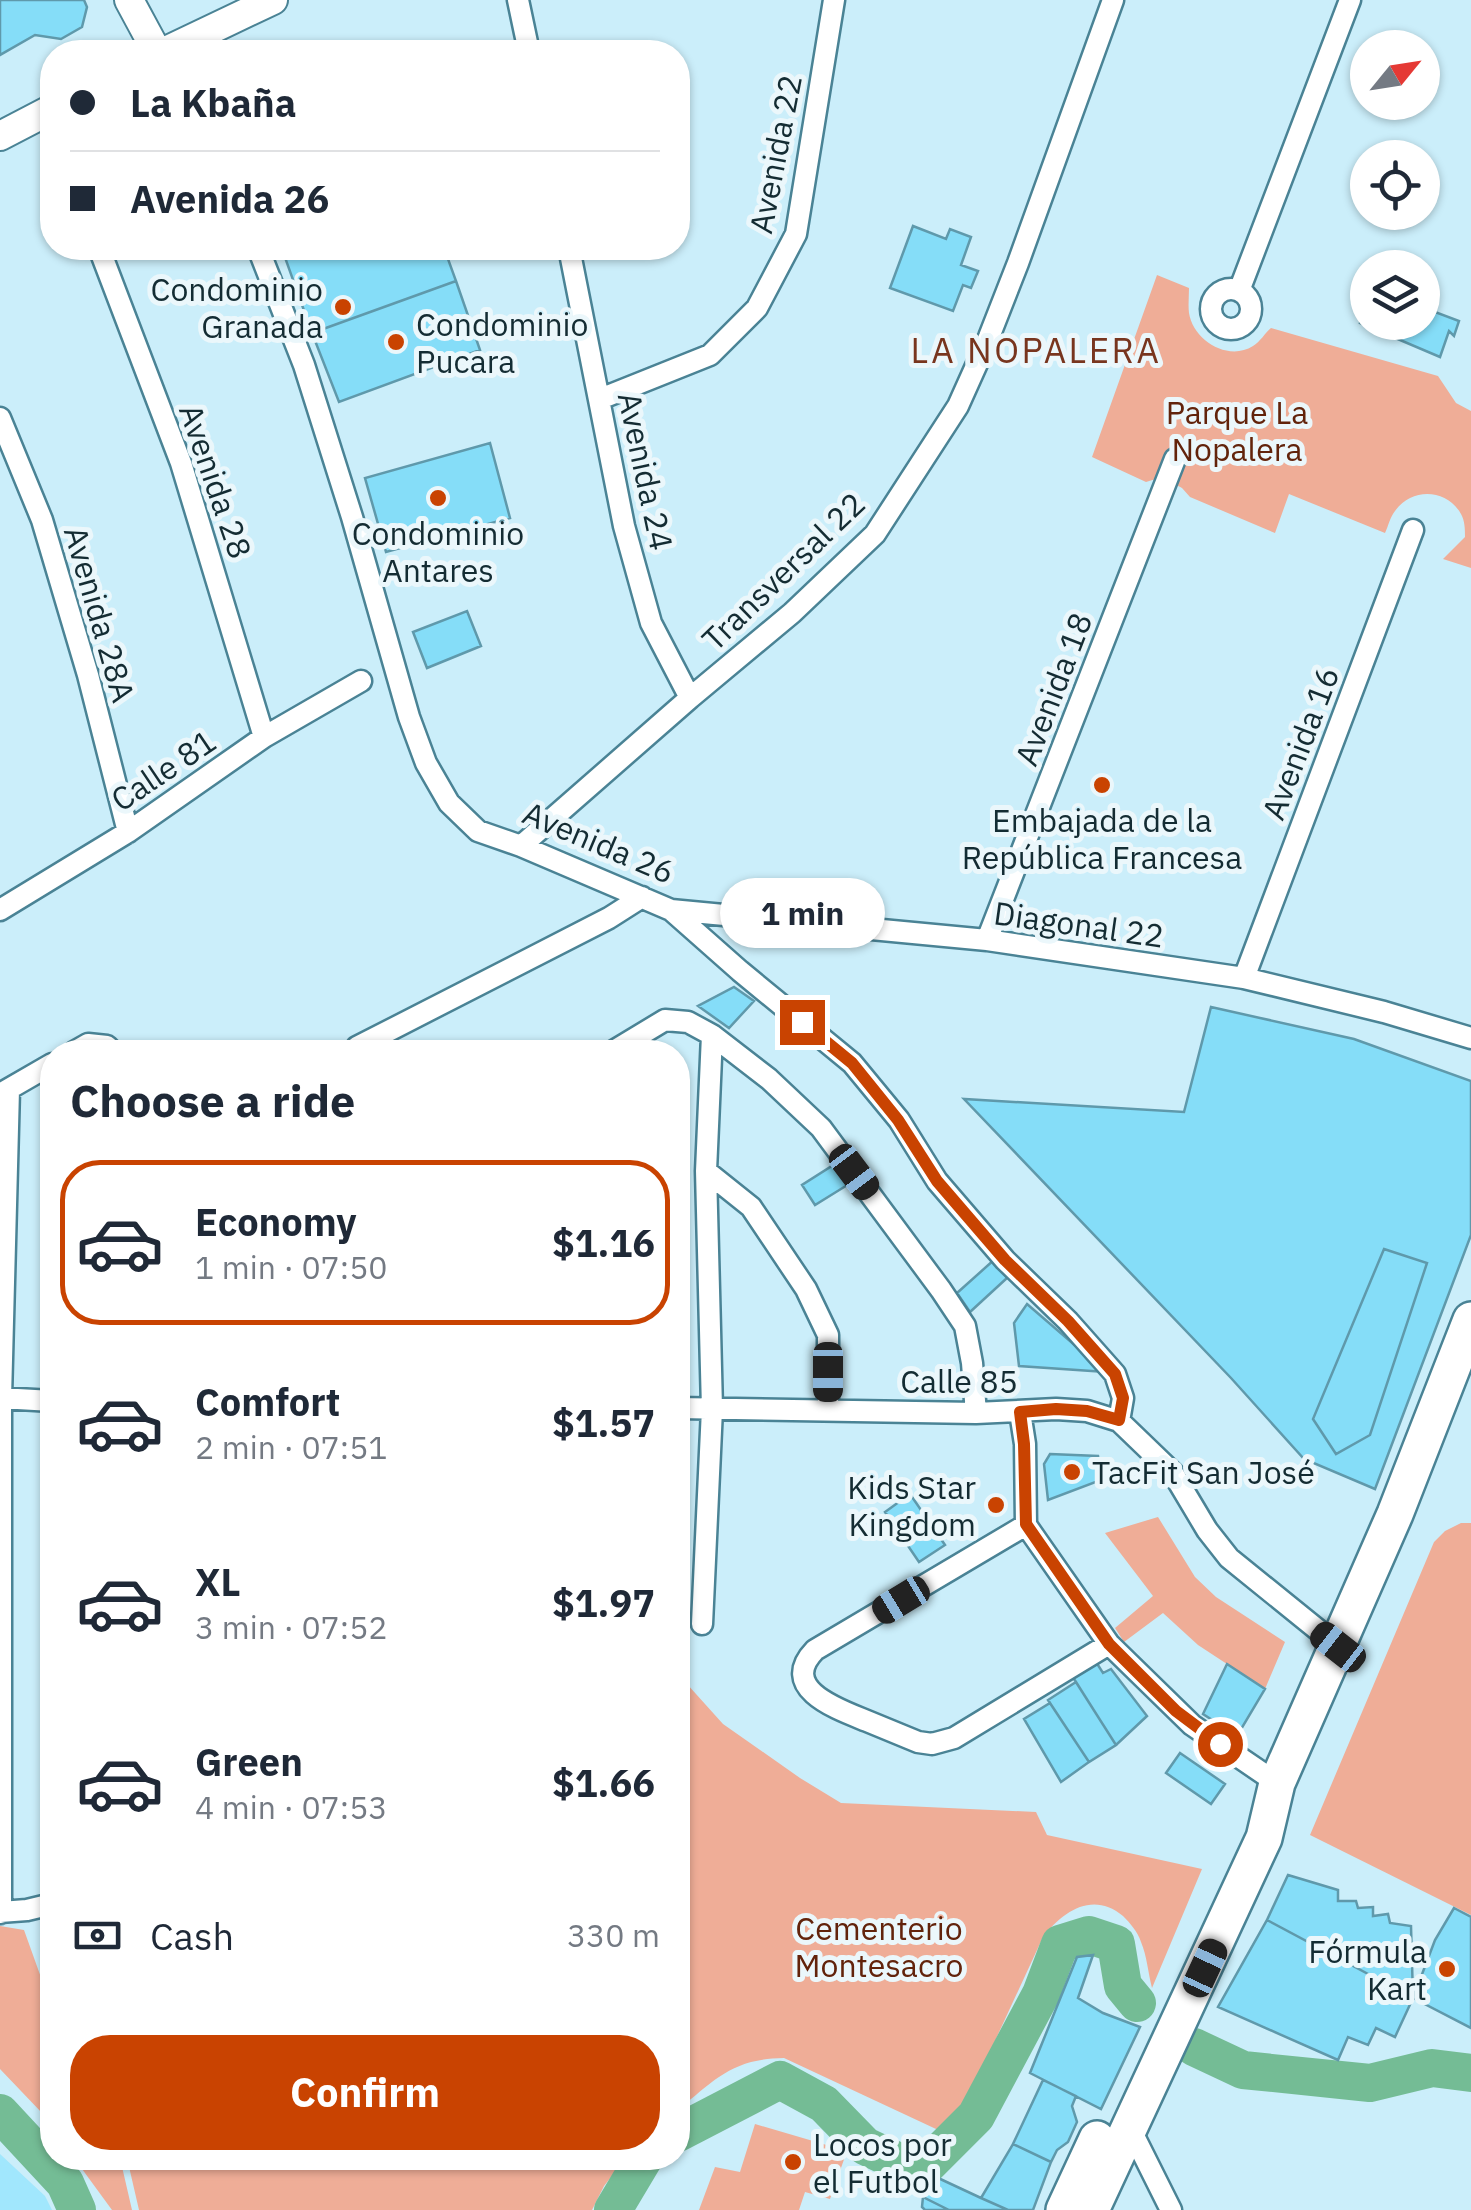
<!DOCTYPE html>
<html lang="en">
<head>
<meta charset="utf-8">
<style>
  body { margin:0; font-family:"IBM Plex Sans",sans-serif; background:#f6f6f7; color:#1f2937; height:100vh; display:flex; flex-direction:column; font-size:38px; white-space:nowrap }
  * { box-sizing:border-box; margin:0 }
  p { font-size:32px; color:#747a83 }
  .icon { flex:none; width:55px; height:55px; fill:none; stroke:currentColor; stroke-width:2; stroke-linecap:round; stroke-linejoin:round }
  .map { position:relative; flex:1; overflow:hidden }
  .panel { position:absolute; left:40px; top:1040px; width:650px; height:1130px; display:flex; flex-direction:column; background:#fff; border-radius:40px; box-shadow:0 2px 8px #0004 }
  .panel>* { flex:none }
  .banner { position:absolute; left:40px; top:40px; width:650px; height:220px; border-radius:40px; box-shadow:0 2px 8px #0004; display:grid; align-content:center; height:220px; padding:0 30px; background:#fff }
  .needle { width:65px; rotate:60deg }
  .controls { position:absolute; left:1350px; top:30px; display:grid; gap:20px }
  .controls a { display:grid; place-items:center; width:90px; height:90px; border-radius:50%; background:#fff; box-shadow:0 2px 8px #0004; font-size:50px }
  .end { position:absolute; width:45px; height:45px; margin:-22px; border:12px solid #c94301; background:#fff; box-shadow:0 0 0 5px #fff }
  .from { border-radius:50% }
  .bubble { position:absolute; height:70px; border-radius:35px; background:#fff; box-shadow:0 2px 8px #0004; font-size:32px; font-weight:800; line-height:70px; text-align:center }
  .car { position:absolute; width:30px; height:60px; margin:-30px -15px; border-radius:12px; box-shadow:0 0 8px 2px #0007; background:linear-gradient(#222 24%,#8ab4d8 0 40%,#222 0 76%,#8ab4d8 0 86%,#222 0) }
  .banner b { display:flex; align-items:center; gap:35px; height:95px; font-size:38px }
  .banner b+b { border-top:2px solid #e0e1e3 }
  .banner i { width:25px; height:25px; background:#1f2937 }
  ul { padding:0; list-style:none }
  li { display:flex; align-items:center; gap:30px; height:165px; margin:0 20px 15px; padding:0 10px; border:5px solid transparent; border-radius:40px }
  li div { flex:1 }
  li b { display:block; font-size:38px }
  li em { font-style:normal; font-weight:800 }
  li.current { border-color:#c94301 }
  li>.icon { width:90px; height:90px; stroke-width:1.5 }
  h2 { padding:0 30px; font-size:45px; line-height:120px }
  .pay { display:flex; align-items:center; gap:25px; height:110px; padding:0 30px; font-size:38px }
  .pay p { margin-inline-start:auto }
  .button { display:flex; gap:20px; margin-top:auto; padding:20px 30px }
  .button a { flex:1; height:115px; border-radius:40px; background:#c94301; color:#fff; font-size:40px; font-weight:800; line-height:115px; text-align:center }
  .map>svg:first-child { display:block }
  .built { fill:#a1e7fd }
  .green { fill:#efad97 }
  .lines { fill:none; stroke-linecap:round; stroke-linejoin:round }
  .river { stroke:#74bc95; stroke-width:38 }
  .building { fill:#85ddf8; stroke:#5f99ab; stroke-width:2.5 }
  .street-casing { stroke:#4a8395; stroke-width:25 }
  .secondary-casing { stroke:#4a8395; stroke-width:32 }
  .highway-casing { stroke:#4a8395; stroke-width:40 }
  .street { stroke:#fff; stroke-width:20 }
  .secondary { stroke:#fff; stroke-width:28 }
  .highway { stroke:#fff; stroke-width:35 }
  .route { stroke:#c94301; stroke-width:12 }
  .poi-dot { fill:#c94301; stroke:#ebf7fb; stroke-width:4 }
  .labels { text-anchor:middle; dominant-baseline:central; stroke-width:10; stroke-linejoin:round; paint-order:stroke }
  .street-label { font-size:32px; fill:#142c33; stroke:#ebf7fb }
  .poi-label { font-size:32px; fill:#142c33; stroke:#ebf7fb; text-anchor:end }
  .park-label { font-size:32px; fill:#62230b; stroke:#ebf7fb }
  .neighbourhood-label { font-size:35px; letter-spacing:2.5px; fill:#78351e; stroke:#ebf7fb }
</style>
</head>
<body>
<div class="map">
<svg width="1471" height="2210" viewBox="0 0 1471 2210">
  <rect width="100%" height="100%" fill="#cbeefa"/>
  <path class="built" d="M0 2154 45 2196 52 2210H0Z"/>
  <path class="green" d="M1157 275 1189 288C1189 296 1188 305 1189 313 1193 340 1228 362 1253 346 1260 342 1265 333 1271 328L1438 376 1456 403 1471 411V568L1443 559 1465 537C1465 530 1465 521 1461 514 1447 489 1412 487 1395 511 1390 517 1388 527 1385 533L1289 494 1275 533 1190 497 1182 488 1162 477 1146 482 1092 457Z
    M1158 1517 1195 1577 1216 1597 1285 1642 1265 1689 1198 1645 1163 1613 1124 1642 1115 1628 1153 1596 1105 1533Z
    M1461 1523H1471V1915L1310 1835 1434 1542 1445 1531Z
    M678 1674 723 1724 800 1778 841 1803 1036 1812 1047 1835 1202 1869 1152 1988C1148 1973 1147 1956 1141 1942 1138 1932 1130 1923 1123 1916 1093 1891 1063 1911 1043 1937L951 2136 784 2058C732 2059 716 2079 678 2110Z
    M0 1926 24 1930 43 1983 52 1993V2127L42 2113 0 2069Z
    M755 2124 847 2151 830 2199 805 2192 799 2210H699L715 2167 740 2172Z
    M74 2158H120L132 2210H112Z
    M127 2158H626L604 2186 592 2210H139Z"/>
  <g class="lines">
    <path class="river" d="M1194 2047 1243 2070 1370 2083 1432 2068 1471 2073
      M0 2113 65 2183 77 2210
      M678 2133 780 2080 824 2104 865 2146 920 2172 976 2116 1041 1994 1060 1944 1089 1935 1116 1944 1123 1986 1137 2003
      M613 2210 644 2158"/>
  </g>
  <path class="building" d="M0 0H84L87 7 82 27 61 39 35 35 0 55Z
    M913 226 946 239 950 229 971 237 961 265 978 271 971 288 963 285 953 311 890 288Z
    M287 248H444L456 281 312 333 282 249Z
    M456 281 480 350 339 402 312 333Z
    M1368 299V322H1422V307L1459 321 1454 336 1449 331 1440 357 1360 323Z
    M490 443 510 518 386 552 365 478Z
    M467 611 481 646 427 668 413 632Z
    M734 987 754 1001 729 1028 698 1006Z
    M1211 1007 1354 1039 1471 1081V1235L1375 1489 1304 1459 1231 1378 964 1099 1184 1112Z
    M835 1164 849 1184 815 1205 802 1185Z
    M1384 1249 1427 1263 1370 1435 1336 1454 1313 1419Z
    M995 1259 1007 1278 970 1312 957 1293Z
    M1027 1304 1106 1372 1019 1366 1014 1323Z
    M1050 1454 1098 1456 1101 1480 1048 1500 1044 1464Z
    M910 1494 945 1545 919 1562 885 1512Z
    M1096 1662 1103 1673 1111 1669 1147 1716 1116 1745 1072 1676Z
    M1227 1664 1265 1689 1237 1736 1203 1714Z
    M1076 1682 1116 1745 1089 1762 1048 1700Z
    M1050 1703 1089 1762 1061 1782 1024 1719Z
    M1180 1753 1225 1784 1211 1804 1166 1773Z
    M1288 1875 1338 1890V1901H1356L1358 1908 1373 1907V1916L1388 1914 1390 1923 1411 1926 1413 1998 1267 1920Z
    M1454 1908 1471 1917V2028L1413 1998 1435 1940Z
    M1267 1920 1413 1998 1395 2037 1376 2028 1368 2045 1348 2037 1338 2060 1218 2007Z
    M1093 1955 1078 1998 1103 2013 1140 2027 1101 2109 1030 2073 1077 1957Z
    M1043 2080 1076 2096 1072 2106 1077 2122 1068 2142 1057 2150 1051 2162 1013 2144Z
    M1013 2144 1051 2162 1033 2210H1008L981 2198Z
    M936 2177 981 2198 1008 2210H949L923 2197Z
    M923 2197 949 2210H925L922 2207Z"/>
  <g class="lines">
    <defs>
      <path id="street" d="M518 0 529 52
        M99 248 181 463 264 737
        M258 248 304 365 352 517 409 717 426 763 449 803 478 831 521 846 671 910 740 971 852 1063 899 1120 937 1181 1005 1260 1068 1321 1115 1374 1123 1398 1119 1421
        M569 248 624 526 651 623 690 698
        M1211 309a20 20 0 1 1 40 0a20 20 0 1 1-40 0Z
        M1239 291 1350 0
        M600 399 710 355 757 308 796 234 834 0
        M0 418 42 520 88 675 128 832
        M521 846 690 698 792 613 875 534 958 406 989 337 1018 263 1113 0
        M0 910 128 832 264 737 361 681
        M671 910 987 940 1244 978 1384 1012 1471 1038
        M987 940 1175 459
        M1244 978 1413 530
        M357 1047 609 918 642 897
        M74 1052 88 1044 107 1046 113 1052
        M612 1052 665 1020 688 1022 712 1035 769 1079 821 1128 941 1290 965 1326 972 1363 976 1413
        M0 1094 52 1064
        M706 1171 751 1207 806 1289 828 1335V1410
        M0 1398 52 1401
        M678 1408 976 1413 1056 1409 1087 1411 1119 1421 1173 1473 1207 1530 1229 1558 1339 1647
        M1020 1412 1025 1444 1026 1525 1109 1644 1192 1725 1277 1783
        M1026 1525 815 1650C777 1689 840 1710 867 1721 884 1728 901 1735 918 1742L932 1744 954 1738 1109 1644
        M702 1624 712 1409 706 1171 712 1035
        M0 1912 27 1910 52 1904
        M1 1913V1398L9 1089
        M1129 2126 1171 2210"/>
      <path id="secondary" d="M129 0 157 52
        M164 52 273 0
        M0 136 52 109"/>
      <path id="highway" d="M1064 2210 1097 2139
        M1091 2210 1264 1838 1277 1783 1395 1514 1471 1320"/>
    </defs>
    <use href="#street" class="street-casing"/>
    <use href="#secondary" class="secondary-casing"/>
    <use href="#highway" class="highway-casing"/>
    <use href="#street" class="street"/>
    <use href="#secondary" class="secondary"/>
    <use href="#highway" class="highway"/>
  </g>
  <g class="lines">
    <path class="route" d="M802 1022 852 1063 898 1120 937 1181 1005 1260 1068 1321 1115 1374 1123 1398 1119 1420 1087 1411 1056 1409 1020 1412 1024 1444 1026 1524 1109 1644 1176 1711 1220 1744"/>
  </g>
  <g class="poi-dot">
    <circle cx="343" cy="307" r="10"/>
    <circle cx="396" cy="342" r="10"/>
    <circle cx="438" cy="498" r="10"/>
    <circle cx="1102" cy="785" r="10"/>
    <circle cx="1072" cy="1472" r="10"/>
    <circle cx="996" cy="1505" r="10"/>
    <circle cx="1447" cy="1969" r="10"/>
    <circle cx="793" cy="2162" r="10"/>
  </g>
  <g class="labels">
    <g class="street-label">
      <text transform="translate(775 154) rotate(-79)">Avenida 22</text>
      <text transform="translate(646 471) rotate(78)">Avenida 24</text>
      <text transform="translate(216 481) rotate(71)">Avenida 28</text>
      <text transform="translate(783 571) rotate(-44)">Transversal 22</text>
      <text transform="translate(100 614) rotate(74)">Avenida 28A</text>
      <text transform="translate(1053 689) rotate(-69)">Avenida 18</text>
      <text transform="translate(1300 743) rotate(-69)">Avenida 16</text>
      <text transform="translate(163 770) rotate(-34)">Calle 81</text>
      <text transform="translate(599 842) rotate(23)">Avenida 26</text>
      <text transform="translate(1079 924) rotate(8)">Diagonal 22</text>
      <text x="959" y="1381">Calle 85</text>
    </g>
    <g class="poi-label">
      <text x="323" y="289">Condominio<tspan x="323" dy="37">Granada</tspan></text>
      <text x="416" y="324" text-anchor="start">Condominio<tspan x="416" dy="37">Pucara</tspan></text>
      <text x="438" y="533" text-anchor="middle">Condominio<tspan x="438" dy="37">Antares</tspan></text>
      <text x="1102" y="820" text-anchor="middle">Embajada de la<tspan x="1102" dy="37">República Francesa</tspan></text>
      <text x="1092" y="1472" text-anchor="start">TacFit San José</text>
      <text x="976" y="1487">Kids Star<tspan x="976" dy="37">Kingdom</tspan></text>
      <text x="1427" y="1951">Fórmula<tspan x="1427" dy="37">Kart</tspan></text>
      <text x="813" y="2144" text-anchor="start">Locos por<tspan x="813" dy="37">el Futbol</tspan></text>
    </g>
    <g class="park-label">
      <text x="1237" y="412">Parque La<tspan x="1237" dy="37">Nopalera</tspan></text>
      <text x="879" y="1928">Cementerio<tspan x="879" dy="37">Montesacro</tspan></text>
    </g>
    <g class="neighbourhood-label">
      <text x="1036" y="350">LA NOPALERA</text>
    </g>
  </g>
</svg>
<div class="controls">
<a><svg class="needle" viewBox="-14 -14 28 28"><path d="M0-13l5 13h-10z" fill="#e53935"/><path d="M0 13l5-13h-10z" fill="#747a83"/></svg></a>
<a><svg class="icon" aria-label="locate" viewBox="0 0 24 24"><circle cx="12" cy="12" r="6"/><path d="M12 2v4M12 18v4M2 12h4M18 12h4"/></svg></a>
<a><svg class="icon" aria-label="layers" viewBox="0 0 24 24"><path d="M12 4l9 5-9 5-9-5zM3 14l9 5 9-5"/></svg></a>
</div>
<i class="end from" style="left:1220px;top:1744px"></i>
<i class="end" style="left:802px;top:1022px"></i>
<div class="bubble" style="left:720px;top:878px;width:165px">1 min</div>
<i class="car" style="left:854px;top:1172px;rotate:143deg"></i>
<i class="car" style="left:828px;top:1372px;rotate:180deg"></i>
<i class="car" style="left:901px;top:1600px;rotate:239deg"></i>
<i class="car" style="left:1338px;top:1647px;rotate:308deg"></i>
<i class="car" style="left:1205px;top:1968px;rotate:25deg"></i>
<div class="banner">
<b><i class="from"></i>La Kbaña</b>
<b><i></i>Avenida 26</b>
</div>
<section class="panel">
<h2>Choose a ride</h2>
<ul>
<li class="current"><svg class="icon" aria-label="car" viewBox="0 0 24 24"><path d="M5 17H2v-5l4-1 3-4h7l3 4 3 1v5h-3M9 17h6M6 11h13"/><circle cx="7" cy="17" r="2"/><circle cx="17" cy="17" r="2"/></svg><div><b>Economy</b><p>1 min · 07:50</p></div><em>$1.16</em></li>
<li><svg class="icon" aria-label="car" viewBox="0 0 24 24"><path d="M5 17H2v-5l4-1 3-4h7l3 4 3 1v5h-3M9 17h6M6 11h13"/><circle cx="7" cy="17" r="2"/><circle cx="17" cy="17" r="2"/></svg><div><b>Comfort</b><p>2 min · 07:51</p></div><em>$1.57</em></li>
<li><svg class="icon" aria-label="car" viewBox="0 0 24 24"><path d="M5 17H2v-5l4-1 3-4h7l3 4 3 1v5h-3M9 17h6M6 11h13"/><circle cx="7" cy="17" r="2"/><circle cx="17" cy="17" r="2"/></svg><div><b>XL</b><p>3 min · 07:52</p></div><em>$1.97</em></li>
<li><svg class="icon" aria-label="car" viewBox="0 0 24 24"><path d="M5 17H2v-5l4-1 3-4h7l3 4 3 1v5h-3M9 17h6M6 11h13"/><circle cx="7" cy="17" r="2"/><circle cx="17" cy="17" r="2"/></svg><div><b>Green</b><p>4 min · 07:53</p></div><em>$1.66</em></li>
</ul>
<div class="pay"><svg class="icon" aria-label="cash" viewBox="0 0 24 24"><path d="M3 7h18v10H3z"/><circle cx="12" cy="12" r="2"/></svg>Cash<p>330 m</p></div>
<div class="button"><a>Confirm</a></div>
</section>
</div>
</body>
</html>
